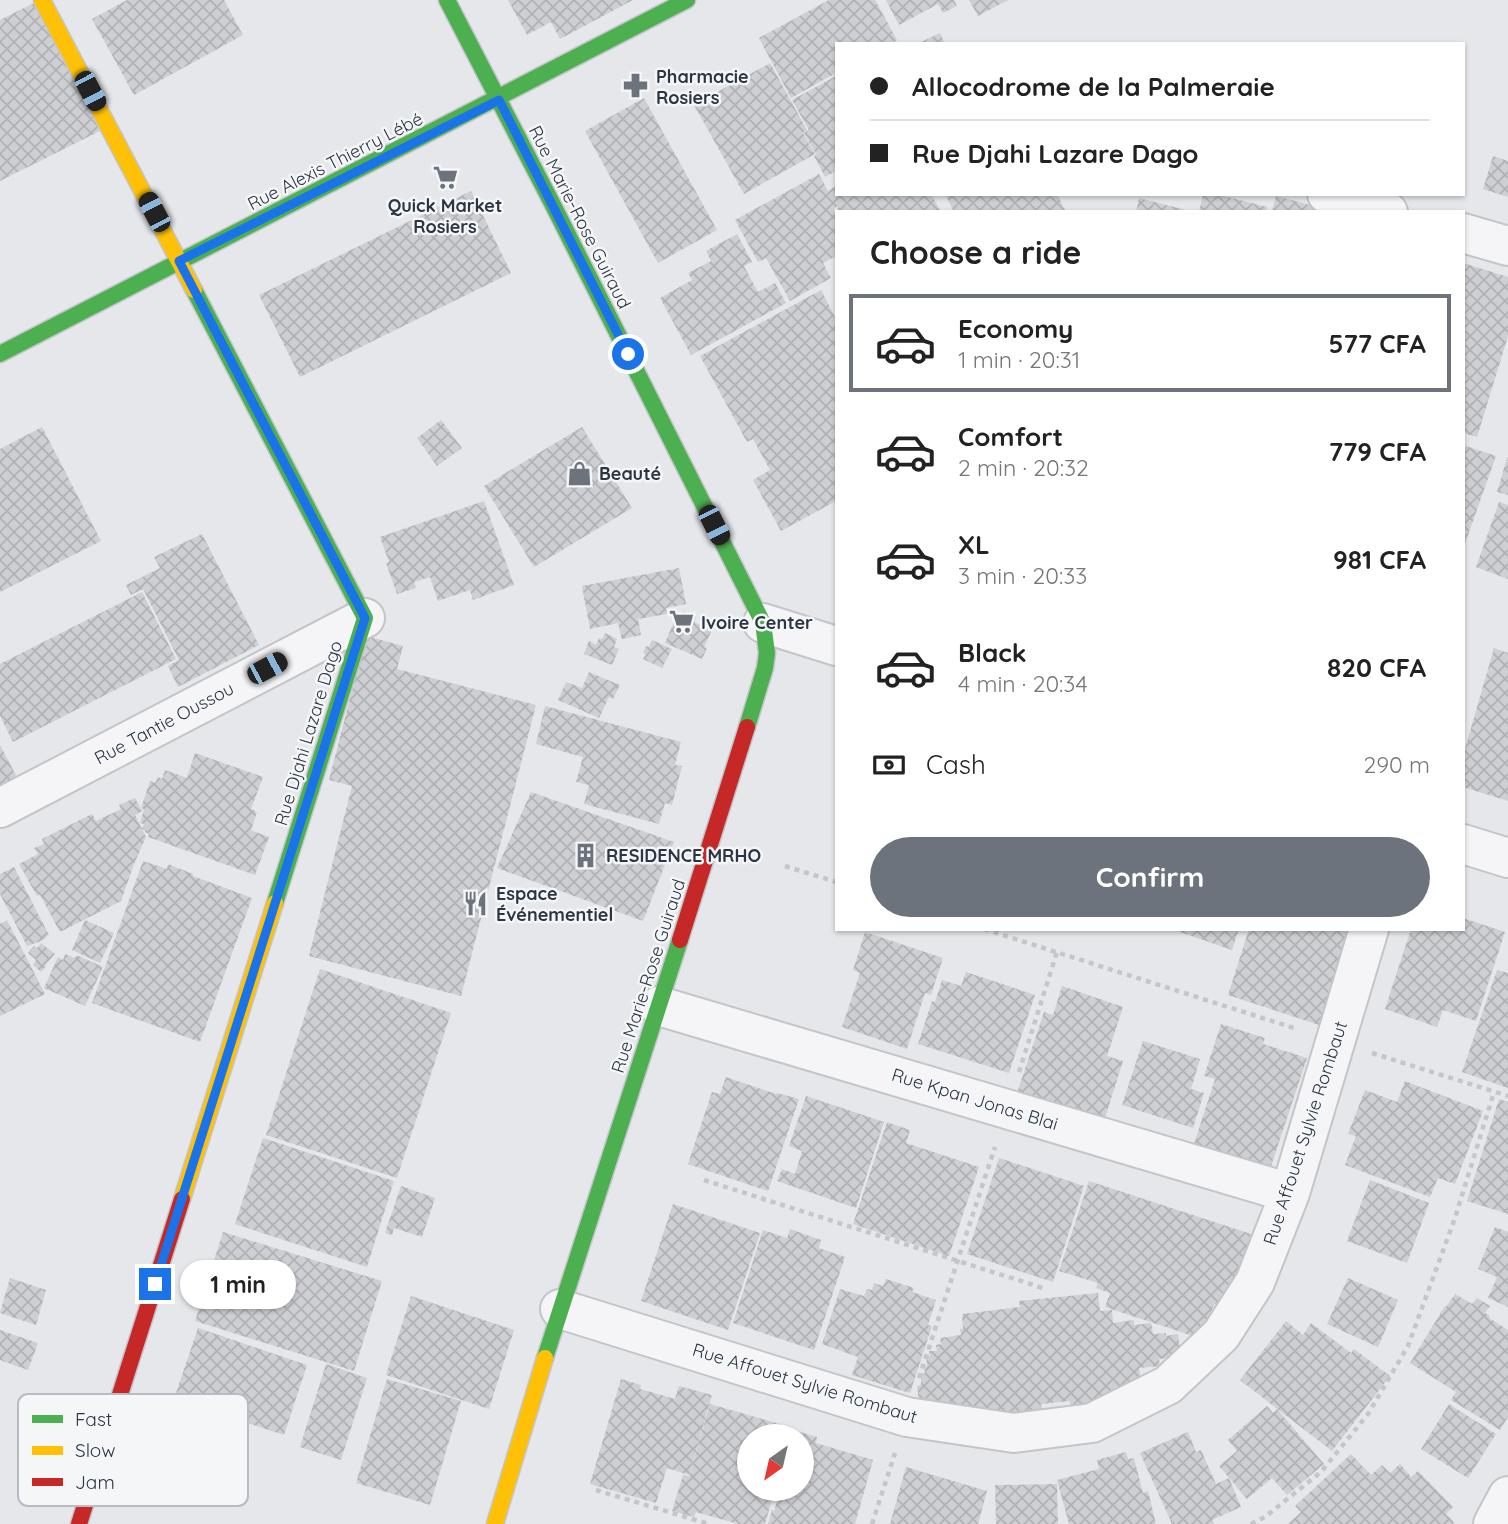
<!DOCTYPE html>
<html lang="en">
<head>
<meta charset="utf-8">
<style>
  body { margin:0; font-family:Quicksand,sans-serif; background:#f2f2f2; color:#222; height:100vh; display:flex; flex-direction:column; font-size:26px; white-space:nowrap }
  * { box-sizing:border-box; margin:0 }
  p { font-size:23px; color:#767676 }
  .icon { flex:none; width:38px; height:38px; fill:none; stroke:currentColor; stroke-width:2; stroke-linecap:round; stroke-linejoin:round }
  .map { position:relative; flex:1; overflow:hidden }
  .drawer { position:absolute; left:835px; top:210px; width:630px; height:721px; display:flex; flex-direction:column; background:#fff; border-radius:0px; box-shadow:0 2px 5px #0004 }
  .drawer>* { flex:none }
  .hud { position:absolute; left:835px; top:42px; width:630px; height:154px; border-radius:0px; box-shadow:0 2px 5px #0004; display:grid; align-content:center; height:154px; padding:0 35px; background:#fff }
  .needle { width:46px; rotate:214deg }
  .tools { position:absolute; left:737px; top:1424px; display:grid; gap:14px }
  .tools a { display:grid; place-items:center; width:77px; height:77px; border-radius:50%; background:#fff; box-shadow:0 2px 5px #0004; font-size:35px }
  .end { position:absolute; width:32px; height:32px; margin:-16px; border:9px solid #1a73e8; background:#fff; box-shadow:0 0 0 4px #fff }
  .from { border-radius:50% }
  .bubble { position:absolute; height:49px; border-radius:24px; background:#fff; box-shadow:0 2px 5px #0004; font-size:23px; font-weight:700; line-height:49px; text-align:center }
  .car { position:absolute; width:21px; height:42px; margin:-21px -10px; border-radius:9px; box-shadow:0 0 5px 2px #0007; background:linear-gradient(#222 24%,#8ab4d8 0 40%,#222 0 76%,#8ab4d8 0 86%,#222 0) }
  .hud b { display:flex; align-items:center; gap:24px; height:66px; font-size:26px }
  .hud b+b { border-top:2px solid #e0e0e0 }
  .hud i { width:18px; height:18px; background:#222 }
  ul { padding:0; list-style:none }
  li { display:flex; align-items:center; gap:21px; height:98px; margin:0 14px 10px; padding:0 21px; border:4px solid transparent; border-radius:0px }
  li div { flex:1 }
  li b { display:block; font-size:26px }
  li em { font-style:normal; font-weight:700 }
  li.current { border-color:#6d737d }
  li>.icon { width:63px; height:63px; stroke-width:1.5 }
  h2 { padding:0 35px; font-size:32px; line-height:84px }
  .pay { display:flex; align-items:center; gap:18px; height:77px; padding:0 35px; font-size:26px }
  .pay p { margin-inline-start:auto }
  .primary-button { display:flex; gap:14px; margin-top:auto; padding:14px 35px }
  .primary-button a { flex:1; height:80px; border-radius:42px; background:#6d737d; color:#fff; font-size:28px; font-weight:700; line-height:80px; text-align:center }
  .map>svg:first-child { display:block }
  .building { fill:url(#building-cross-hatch) }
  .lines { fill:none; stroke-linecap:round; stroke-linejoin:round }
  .street-casing { stroke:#c3c5c8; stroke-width:42 }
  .fast-casing { stroke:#c3c5c8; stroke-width:19 }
  .slow-casing { stroke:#c3c5c8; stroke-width:19 }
  .jam-casing { stroke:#c3c5c8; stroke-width:19 }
  .path { stroke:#c5c5ca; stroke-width:4.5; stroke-dasharray:5 5; stroke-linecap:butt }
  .street { stroke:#f5f5f7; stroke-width:38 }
  .fast { stroke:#4caf50; stroke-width:16 }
  .slow { stroke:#ffc107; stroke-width:16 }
  .jam { stroke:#c62828; stroke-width:16 }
  .route { stroke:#1a73e8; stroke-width:9 }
  .labels { text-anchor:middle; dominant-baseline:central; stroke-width:5; stroke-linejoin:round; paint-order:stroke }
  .poi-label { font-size:18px; font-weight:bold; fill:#2c3543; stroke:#f4f6f8; text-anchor:start }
  .street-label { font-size:18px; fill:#2c3543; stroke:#f4f6f8 }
  .key { fill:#f4f6f8; stroke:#b8bcc2; stroke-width:2 }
  .key-label { font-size:19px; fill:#2c3543 }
</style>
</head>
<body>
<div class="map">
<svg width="1508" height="1524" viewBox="0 0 1508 1524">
  <defs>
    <pattern id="building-cross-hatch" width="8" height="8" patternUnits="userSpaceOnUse" patternTransform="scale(1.75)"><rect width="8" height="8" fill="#cdcfd2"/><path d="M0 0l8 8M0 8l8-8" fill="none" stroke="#b0b2b6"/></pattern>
  </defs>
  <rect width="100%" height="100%" fill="#e5e7ea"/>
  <path class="building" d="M127 0H224L243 35 134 95 92 19Z
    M508 0H633L560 39 551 22 527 35Z
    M829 0H875L897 40 891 44H836V73L791 98 759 38Z
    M886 0H954L957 6 943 13 938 4 899 25Z
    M969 0H1008L978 16Z
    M34 3 100 131 0 181V20Z
    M940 33 945 44H917Z
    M770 63 807 130 798 136 803 133 815 154 744 194 694 105Z
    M836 76V171L825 177 814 156 821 151 816 154 804 133 809 130 792 100Z
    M644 98 717 230 658 263 585 131Z
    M1493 156 1508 161V197L1483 189Z
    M819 174 828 191 836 186V194H931L941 212H838V206L834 209 836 214V256L823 263 831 278 790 301 766 258 758 262 735 220Z
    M471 191 511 273 300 377 259 295Z
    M945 194H1057L1066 212H954Z
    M1203 194H1216L1267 207 1266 212H1199Z
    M1276 196 1333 211V212H1272Z
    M1139 198 1190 211V212H1136Z
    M737 234 752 262 744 266 758 292 775 283 786 303 691 355 660 298 692 280 688 273 711 261 706 251Z
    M1463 263 1508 277V336L1477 437 1463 433Z
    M821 290 836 319V501L781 531 753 480 770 470 753 439 747 442 700 356Z
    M441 420 462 448 437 466 417 438Z
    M42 427 101 541 0 592V449Z
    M582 427 632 508 534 567 484 486Z
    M1463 445 1496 456 1463 549Z
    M1507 458H1508V495L1497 492Z
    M484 501 514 585 473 600 470 590 438 601 430 577 414 582 416 588 397 594 386 563 389 562 380 537Z
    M1499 502 1508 505V579L1476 567Z
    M202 534 259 645 178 687 168 666 179 660 143 589 131 595 126 585 160 568 154 557Z
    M679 568 686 604 666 608 667 614 638 619 641 635 622 639 618 623 590 629 582 586Z
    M142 592 176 659 13 742 0 716V664Z
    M683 611 696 617 694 622 712 630 704 647 707 648 702 659 665 643 676 617 680 619Z
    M605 633 617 639 614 647 619 649 612 665 584 654 589 641 596 645 599 638 602 639Z
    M366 636 403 646 397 669 536 705 461 996 309 956 352 786 329 780Z
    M652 640 672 649 662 668 643 659 646 654 643 653 646 646 649 647Z
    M1494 648 1508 653V801L1463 787V756Z
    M589 672 620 685 613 699 609 697 599 718 558 700 566 682 582 688Z
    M545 706 681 742 675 765 682 766 672 805 665 803 659 824 584 804 589 785 576 782 583 757 536 744Z
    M0 745 19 781 0 790Z
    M195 753 263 777 251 809 257 812 251 830 269 837 255 875 148 837 149 834 145 832V830L142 829 144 824 140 823 144 809 141 808 150 781 155 783 158 777 162 779 165 770 187 778Z
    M531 792 674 842 643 921 497 868Z
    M135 798 142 811 135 815 146 837 134 864 121 901 60 932 40 895 37 896 19 864 38 854 34 848 44 844 42 839 92 814 96 821 121 809 119 805Z
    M143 861 167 869 168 864 193 874V876L252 898 200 1042 92 1003Z
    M14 867 49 935 41 941 27 946 0 894V874Z
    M1463 918 1505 932 1476 1021 1443 1010 1437 1027 1385 1009 1411 929H1463Z
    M7 920 45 994 0 1016V924Z
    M85 920 114 933 100 963 72 950Z
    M1181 929H1239L1232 950 1180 932Z
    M1249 929H1353L1322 1026 1228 995Z
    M865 932 943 958 931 995 925 993 907 1049 842 1027 860 973 853 970Z
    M41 943 55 954 45 965 46 966 41 972 33 965 36 960 28 953 34 946 37 948Z
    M65 954 75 958 77 955 103 967 85 1006 44 988 58 957 63 960Z
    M320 969 451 1013 397 1178 266 1135Z
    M1497 970 1508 973V1088L1462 1072Z
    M966 972 1035 995 1009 1073 918 1044 932 1001 935 1002 942 980 961 986Z
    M1062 986 1123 1007 1107 1056 1123 1061 1104 1121 1017 1093 1044 1012 1053 1015Z
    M1221 1024 1265 1038 1263 1044 1307 1058 1270 1169 1194 1144 1215 1079 1204 1076Z
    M1143 1041 1200 1059 1191 1089 1204 1093 1193 1128 1122 1105Z
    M726 1077 776 1094 777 1093 799 1099 768 1191 688 1164 712 1092 720 1094Z
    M1405 1081 1483 1111 1455 1184 1438 1178 1430 1197 1345 1165 1356 1136 1348 1134 1365 1090 1397 1102Z
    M806 1096 884 1122 856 1208 777 1181 782 1169 795 1174 802 1151 789 1146Z
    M1499 1099 1508 1102V1214L1467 1201Z
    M887 1122 910 1130 906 1143 979 1167 949 1256 853 1224Z
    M263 1138 394 1181 367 1267 235 1224Z
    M999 1158 1084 1186 1053 1282 967 1254Z
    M1370 1180 1429 1203 1407 1263 1347 1241Z
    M1089 1181 1251 1234 1228 1308 1214 1304 1202 1339 1105 1307 1110 1293 1096 1288 1098 1283 1059 1271Z
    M401 1186 435 1198 422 1237 394 1228 392 1235 385 1233Z
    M673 1204 760 1233 728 1330 641 1301Z
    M1495 1227 1508 1232V1307L1488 1298 1497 1277 1478 1269Z
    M790 1229 821 1240 819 1248 845 1257 814 1350 733 1323 763 1230 787 1238Z
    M223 1232 382 1281 354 1371 195 1321Z
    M10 1278 46 1290 36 1325 0 1313Z
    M1348 1278 1398 1300 1378 1347 1327 1324Z
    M886 1279 914 1288 912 1292 936 1300 928 1325 932 1326 910 1393 852 1375 858 1357 822 1344 840 1289 864 1296 867 1289 872 1290 874 1283 883 1286Z
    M1098 1293 1100 1311 1112 1310 1113 1323 1134 1320V1325L1151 1323 1153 1334 1166 1333V1336L1178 1334 1180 1349H1177L1178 1357 1159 1359 1160 1366 1139 1368 1142 1387 1112 1390 1114 1405 1071 1410 1070 1401 1041 1404 1042 1413 984 1419 983 1408 921 1415 917 1386 921 1385V1374L925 1373 924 1366H927L926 1357 930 1356 929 1351H937L936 1345 941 1344 940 1338 961 1335 960 1329H963L962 1314 1020 1307 1019 1301Z
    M1455 1294 1472 1304 1477 1298 1490 1306 1485 1313 1490 1316 1489 1318 1508 1330V1417L1500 1430 1451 1400 1456 1392 1410 1363 1445 1306 1446 1307Z
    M411 1296 514 1330 489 1409 386 1375Z
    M1286 1321 1303 1335 1311 1323 1351 1353 1354 1349 1390 1376 1332 1451 1240 1380Z
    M198 1328 307 1365 284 1435 174 1399Z
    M0 1330 38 1343 28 1370 0 1360Z
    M326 1364 367 1378 341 1460 300 1447Z
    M387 1379 461 1401 430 1505 356 1483Z
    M621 1379 641 1385 640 1389 675 1399 679 1386 712 1395 689 1475 667 1468 656 1503 590 1484Z
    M710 1404 793 1428 790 1437H749V1489H775L765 1524H738L696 1512 694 1517 672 1511 683 1475 689 1476Z
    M1449 1404 1496 1434 1468 1478 1421 1449Z
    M1267 1406 1273 1413 1277 1409 1324 1464 1287 1495 1272 1478 1247 1499 1219 1466 1237 1451 1228 1440Z
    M797 1431 817 1437 816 1443 873 1460 855 1524H768L772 1510 774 1511 781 1489H802V1437H796Z
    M1188 1432 1196 1452 1201 1450 1216 1484 1229 1478 1241 1507 1212 1520 1214 1524H1172L1140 1453Z
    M1126 1452 1128 1459 1134 1458 1143 1493 1148 1491 1156 1524H1069L1057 1480 1099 1469 1097 1460Z
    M1351 1454 1371 1475 1382 1465 1390 1473 1400 1464 1411 1477 1418 1471 1453 1507 1446 1514 1454 1522 1453 1524H1288L1301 1512 1295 1506Z
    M906 1467 987 1491 978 1524H890Z
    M1057 1484 1058 1524H996L995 1485Z"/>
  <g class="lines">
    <defs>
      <path id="street" d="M1327 194 1388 212
        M1463 233 1508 246
        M763 623 836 646
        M0 808 365 618
        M1463 844 1508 858
        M659 1006 1290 1193
        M560 1309 907 1417 1014 1433 1092 1423 1168 1385 1221 1335 1255 1282 1290 1193 1369 929
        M1493 1524 1508 1496"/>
      <path id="fast" d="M447 0 554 207 763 623 767 653 765 668 747 727
        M194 290 365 618 275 903
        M0 354 687 0
        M545 1358 680 940"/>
      <path id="slow" d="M42 0 194 290
        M182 1199 275 903
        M495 1524 545 1358"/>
      <path id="jam" d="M680 940 747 727
        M79 1524 182 1199"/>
    </defs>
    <use href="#street" class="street-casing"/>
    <use href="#fast" class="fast-casing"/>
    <use href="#slow" class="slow-casing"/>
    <use href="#jam" class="jam-casing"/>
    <path class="path" d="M785 866 836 882
      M984 929 1297 1029
      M1372 1053 1508 1096
      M1019 1072 1057 952
      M704 1180 1046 1289
      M919 1378 995 1147
      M596 1490 709 1524
      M872 1524 895 1453
      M1251 1524 1265 1517 1321 1472 1368 1414 1408 1346 1455 1218 1494 1092"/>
    <use href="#street" class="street"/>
    <use href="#fast" class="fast"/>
    <use href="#slow" class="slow"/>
    <use href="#jam" class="jam"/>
  </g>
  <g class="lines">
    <path class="route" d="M155 1284 365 618 179 261 499 100 628 354"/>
  </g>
  <defs>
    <symbol id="pharmacy-bare" viewBox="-9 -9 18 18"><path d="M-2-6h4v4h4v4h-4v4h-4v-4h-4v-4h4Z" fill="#6d737d" stroke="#f4f6f8" stroke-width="2.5" paint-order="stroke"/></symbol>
    <symbol id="supermarket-bare" viewBox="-9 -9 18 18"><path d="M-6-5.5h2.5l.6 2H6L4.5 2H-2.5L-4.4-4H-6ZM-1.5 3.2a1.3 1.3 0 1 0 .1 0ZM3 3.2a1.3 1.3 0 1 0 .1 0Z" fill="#6d737d" stroke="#f4f6f8" stroke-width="2.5" paint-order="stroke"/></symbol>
    <symbol id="shop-bare" viewBox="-9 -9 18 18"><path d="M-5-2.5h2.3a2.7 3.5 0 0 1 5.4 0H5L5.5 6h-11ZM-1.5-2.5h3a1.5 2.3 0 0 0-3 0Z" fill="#6d737d" stroke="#f4f6f8" stroke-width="2.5" paint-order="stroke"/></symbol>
    <symbol id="building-bare" viewBox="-9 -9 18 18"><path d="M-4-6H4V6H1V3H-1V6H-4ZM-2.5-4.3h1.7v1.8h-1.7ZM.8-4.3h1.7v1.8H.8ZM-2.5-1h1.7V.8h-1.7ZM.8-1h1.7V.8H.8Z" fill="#6d737d" stroke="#f4f6f8" stroke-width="2.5" paint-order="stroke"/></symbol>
    <symbol id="restaurant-bare" viewBox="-9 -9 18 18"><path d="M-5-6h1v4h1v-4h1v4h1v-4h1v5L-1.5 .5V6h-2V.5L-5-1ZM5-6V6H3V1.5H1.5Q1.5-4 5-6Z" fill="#6d737d" stroke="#f4f6f8" stroke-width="2.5" paint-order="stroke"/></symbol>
  </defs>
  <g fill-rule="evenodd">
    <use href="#pharmacy-bare" x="618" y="68" width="35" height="35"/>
    <use href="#supermarket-bare" x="428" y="160" width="35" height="35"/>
    <use href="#shop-bare" x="562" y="456" width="35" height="35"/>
    <use href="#supermarket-bare" x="664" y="604" width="35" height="35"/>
    <use href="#building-bare" x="568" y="838" width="35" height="35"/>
    <use href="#restaurant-bare" x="458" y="886" width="35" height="35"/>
  </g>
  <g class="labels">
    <g class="poi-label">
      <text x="656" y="76">Pharmacie<tspan x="656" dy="21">Rosiers</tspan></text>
      <text x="445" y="205" text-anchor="middle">Quick Market<tspan x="445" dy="21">Rosiers</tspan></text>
      <text x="599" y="473">Beauté</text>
      <text x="701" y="622">Ivoire Center</text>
      <text x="606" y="855">RESIDENCE MRHO</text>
      <text x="496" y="893">Espace<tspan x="496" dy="21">Événementiel</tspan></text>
    </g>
    <g class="street-label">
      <text transform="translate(335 161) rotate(-27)">Rue Alexis Thierry Lébé</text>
      <text transform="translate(580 217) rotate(63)">Rue Marie-Rose Guiraud</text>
      <text transform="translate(164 723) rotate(-28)">Rue Tantie Oussou</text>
      <text transform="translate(308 733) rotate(-73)">Rue Djahi Lazare Dago</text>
      <text transform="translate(648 976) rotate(-72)">Rue Marie-Rose Guiraud</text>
      <text transform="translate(975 1099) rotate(17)">Rue Kpan Jonas Blai</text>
      <text transform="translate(1305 1133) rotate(-72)">Rue Affouet Sylvie Rombaut</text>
      <text transform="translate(805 1383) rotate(17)">Rue Affouet Sylvie Rombaut</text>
    </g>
  </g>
  <rect x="18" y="1394" width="230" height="112" rx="10" class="key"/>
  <rect x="32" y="1415" width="31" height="8" fill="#4caf50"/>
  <rect x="32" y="1446" width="31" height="9" fill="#ffc107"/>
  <rect x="32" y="1478" width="31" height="8" fill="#c62828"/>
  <g class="key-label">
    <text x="75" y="1426">Fast</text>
    <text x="75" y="1457">Slow</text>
    <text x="75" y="1489">Jam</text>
  </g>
</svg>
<div class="tools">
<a><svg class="needle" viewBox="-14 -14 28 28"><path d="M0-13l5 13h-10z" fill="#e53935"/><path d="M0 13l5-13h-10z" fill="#767676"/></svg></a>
</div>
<i class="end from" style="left:628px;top:354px"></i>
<i class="end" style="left:155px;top:1284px"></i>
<div class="bubble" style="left:180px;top:1260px;width:116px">1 min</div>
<i class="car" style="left:90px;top:91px;rotate:152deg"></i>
<i class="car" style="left:154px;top:212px;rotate:332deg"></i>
<i class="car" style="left:714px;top:525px;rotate:153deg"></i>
<i class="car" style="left:267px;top:668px;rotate:62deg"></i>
<div class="hud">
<b><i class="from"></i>Allocodrome de la Palmeraie</b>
<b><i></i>Rue Djahi Lazare Dago</b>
</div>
<section class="drawer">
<h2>Choose a ride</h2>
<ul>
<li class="current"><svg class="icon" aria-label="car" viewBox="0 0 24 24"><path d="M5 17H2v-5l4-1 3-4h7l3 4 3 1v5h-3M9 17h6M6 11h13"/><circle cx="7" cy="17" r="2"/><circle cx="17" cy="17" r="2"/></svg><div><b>Economy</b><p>1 min · 20:31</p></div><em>577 CFA</em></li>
<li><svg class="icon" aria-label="car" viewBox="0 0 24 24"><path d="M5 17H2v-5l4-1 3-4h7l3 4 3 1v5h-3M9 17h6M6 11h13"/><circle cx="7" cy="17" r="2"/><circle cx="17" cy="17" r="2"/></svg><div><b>Comfort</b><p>2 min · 20:32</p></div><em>779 CFA</em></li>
<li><svg class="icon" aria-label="car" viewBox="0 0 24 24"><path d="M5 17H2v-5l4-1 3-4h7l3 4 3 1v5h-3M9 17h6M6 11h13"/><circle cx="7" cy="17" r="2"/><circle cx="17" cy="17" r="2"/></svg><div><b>XL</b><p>3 min · 20:33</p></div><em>981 CFA</em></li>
<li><svg class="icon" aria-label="car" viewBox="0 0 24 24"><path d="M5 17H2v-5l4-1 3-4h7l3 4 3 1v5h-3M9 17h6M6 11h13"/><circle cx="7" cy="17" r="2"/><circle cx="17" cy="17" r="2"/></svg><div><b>Black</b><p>4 min · 20:34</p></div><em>820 CFA</em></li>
</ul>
<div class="pay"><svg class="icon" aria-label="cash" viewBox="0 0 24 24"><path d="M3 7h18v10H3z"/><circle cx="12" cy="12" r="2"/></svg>Cash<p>290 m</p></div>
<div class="primary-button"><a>Confirm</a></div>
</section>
</div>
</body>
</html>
